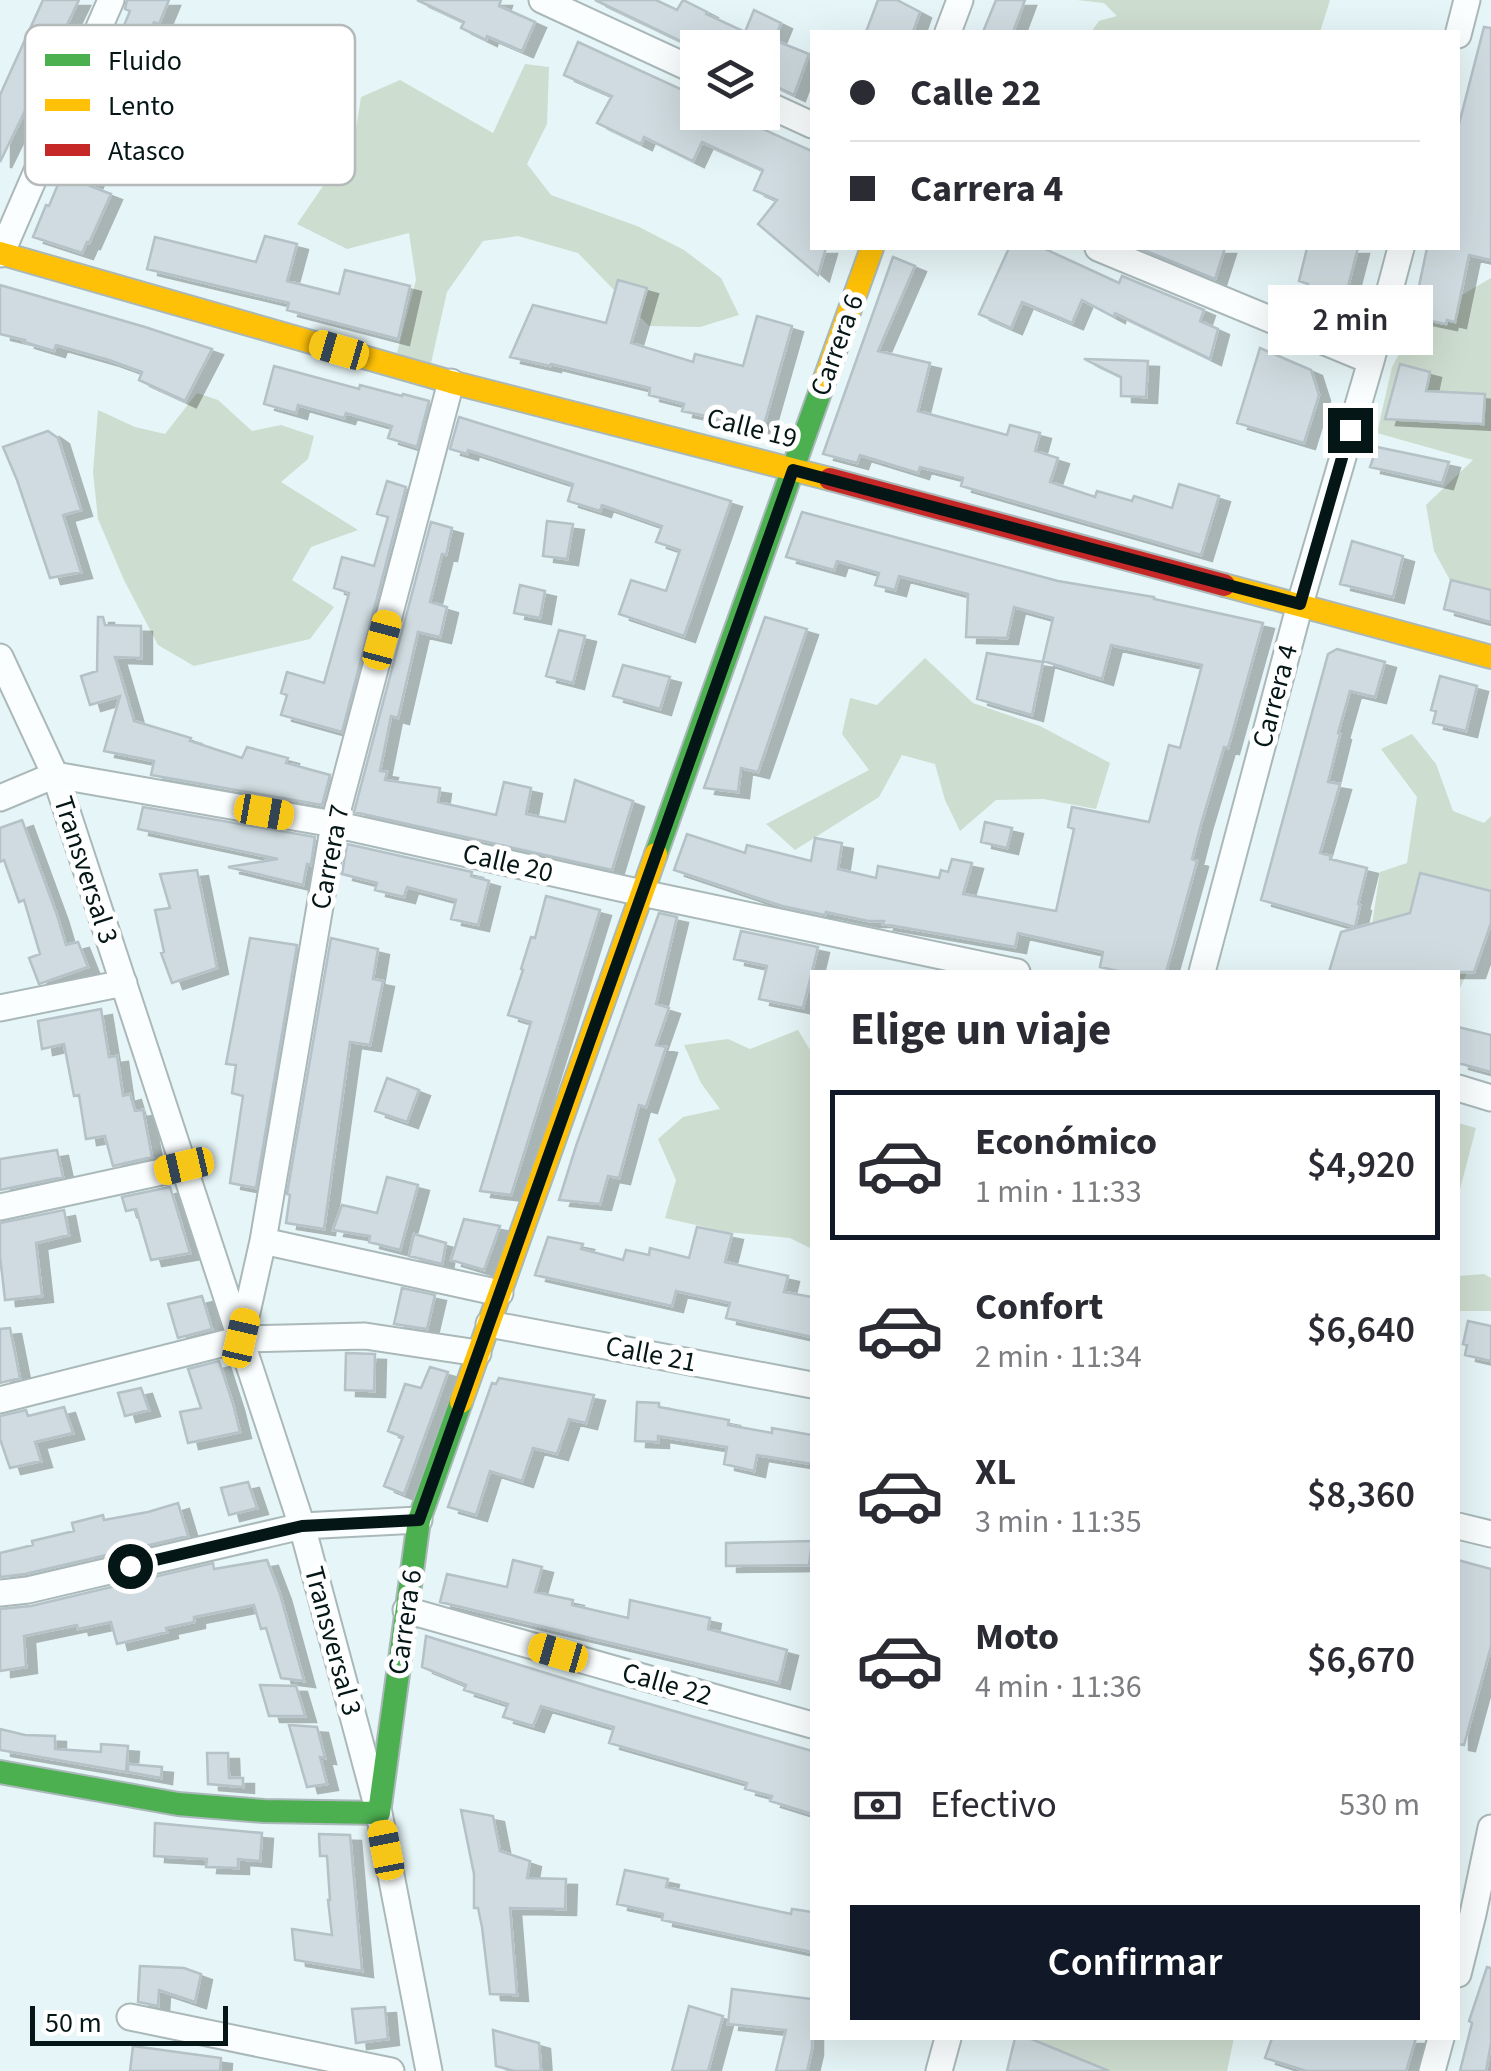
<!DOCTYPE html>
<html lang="es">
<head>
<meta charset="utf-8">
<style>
  body { margin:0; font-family:"Source Sans 3",sans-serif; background:#f2f2f3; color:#2b2b33; height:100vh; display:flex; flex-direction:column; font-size:38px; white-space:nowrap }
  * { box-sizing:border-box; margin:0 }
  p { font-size:32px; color:#7c7c81 }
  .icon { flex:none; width:55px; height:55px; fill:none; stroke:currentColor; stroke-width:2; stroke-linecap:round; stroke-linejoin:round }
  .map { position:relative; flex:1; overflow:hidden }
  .drawer { position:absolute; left:810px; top:970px; width:650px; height:1070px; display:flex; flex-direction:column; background:#fff; border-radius:0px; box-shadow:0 10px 40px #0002 }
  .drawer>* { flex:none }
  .hud { position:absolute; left:810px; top:30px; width:650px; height:220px; border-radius:0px; box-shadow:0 10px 40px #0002; display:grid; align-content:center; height:220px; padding:0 40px; background:#fff }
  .tools { position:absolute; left:680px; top:30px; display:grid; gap:20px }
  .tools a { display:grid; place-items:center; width:100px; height:100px; border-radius:0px; background:#fff; box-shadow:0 10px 40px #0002; font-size:50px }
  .scale { position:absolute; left:30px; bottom:25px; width:198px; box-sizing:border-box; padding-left:10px; border:5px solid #051617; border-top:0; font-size:28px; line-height:35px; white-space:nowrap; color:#051617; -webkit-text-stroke:8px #fff; paint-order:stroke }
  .end { position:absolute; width:45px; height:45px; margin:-22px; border:12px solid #051617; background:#fff; box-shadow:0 0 0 5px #fff }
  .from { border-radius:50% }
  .bubble { position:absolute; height:70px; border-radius:0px; background:#fff; box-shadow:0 10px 40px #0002; font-size:32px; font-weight:600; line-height:70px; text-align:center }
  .car { position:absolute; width:30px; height:60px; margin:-30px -15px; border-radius:12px; box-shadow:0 0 8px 2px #0007; background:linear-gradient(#f5c518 24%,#345 0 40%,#f5c518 0 76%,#345 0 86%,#f5c518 0) }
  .hud b { display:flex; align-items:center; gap:35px; height:95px; font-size:38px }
  .hud b+b { border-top:2px solid #e1e1e2 }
  .hud i { width:25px; height:25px; background:#2b2b33 }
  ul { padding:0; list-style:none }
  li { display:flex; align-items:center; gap:30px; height:150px; margin:0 20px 15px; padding:0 20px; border:5px solid transparent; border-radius:0px }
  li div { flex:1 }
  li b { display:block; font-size:38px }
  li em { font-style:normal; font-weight:600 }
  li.current { border-color:#111827 }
  li>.icon { width:90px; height:90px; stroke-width:1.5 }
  h2 { padding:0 40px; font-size:45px; line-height:120px }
  .pay { display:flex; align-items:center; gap:25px; height:110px; padding:0 40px; font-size:38px }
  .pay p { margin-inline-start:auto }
  .action { display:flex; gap:20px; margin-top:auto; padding:20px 40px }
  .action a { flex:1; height:115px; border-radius:0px; background:#111827; color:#fff; font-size:40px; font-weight:600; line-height:115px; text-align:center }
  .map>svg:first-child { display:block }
  .green { fill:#cdddcf }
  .building { fill:#cfdbe0; stroke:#b4c1c6; stroke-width:2.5; filter:url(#shadow) }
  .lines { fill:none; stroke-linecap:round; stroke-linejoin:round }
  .street-casing { stroke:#aab8b9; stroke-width:29 }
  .fast-casing { stroke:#aab8b9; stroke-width:26 }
  .slow-casing { stroke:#aab8b9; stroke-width:26 }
  .jam-casing { stroke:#aab8b9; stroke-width:26 }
  .street { stroke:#fbfefe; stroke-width:25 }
  .fast { stroke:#4caf50; stroke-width:22 }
  .slow { stroke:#ffc107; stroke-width:22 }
  .jam { stroke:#c62828; stroke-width:22 }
  .route { stroke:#051617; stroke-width:12 }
  .labels { text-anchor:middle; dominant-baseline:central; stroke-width:10; stroke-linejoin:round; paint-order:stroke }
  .street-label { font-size:28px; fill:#051617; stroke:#fff }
  .key { fill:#fff; stroke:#b4b9b9; stroke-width:2.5 }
  .key-label { font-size:28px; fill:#051617 }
</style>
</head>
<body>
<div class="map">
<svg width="1491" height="2071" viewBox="0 0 1491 2071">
  <defs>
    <filter id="shadow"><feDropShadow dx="11" dy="6" stdDeviation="0" flood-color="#0004"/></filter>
  </defs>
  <rect width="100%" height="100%" fill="#e6f5f7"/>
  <path class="green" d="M1077 0H1330L1320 32H1091L1099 21 1117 16 1104 3Z
    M525 64 549 67 547 124 527 164 551 195 637 226 684 250 721 278 739 315 700 327 649 326 578 253 518 236 483 241 447 292 431 363 397 353 416 280 409 233 347 249 297 224 354 141 361 97 400 80 493 133Z
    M1491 278V600L1457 593 1434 551 1426 505 1473 460 1377 433 1392 367 1417 321Z
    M197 393 218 400 252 431 281 425 314 436 308 459 281 482 358 530 311 547 292 580 334 607 310 639 194 666 158 645 124 580 98 519 93 472 98 410 135 427 165 434Z
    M925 658 973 703 1040 726 1110 763 1096 809 1043 799 996 800 960 831 945 800 935 764 902 755 879 797 795 850 766 824 869 770 842 734 850 698 877 705Z
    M1412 734 1436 764 1453 811 1484 823 1491 816V917L1458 993V972H1401L1406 951 1371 931 1380 872 1407 863 1417 797 1381 749Z
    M798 1030 812 1053V1249L790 1238 727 1232 665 1218 676 1180 658 1139 683 1117 720 1109 701 1083 684 1045 728 1039 750 1049Z
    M1458 1123 1476 1128 1458 1197Z
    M1484 1274 1491 1278V1311H1458V1276Z
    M1011 2038H1234L1227 2071H1079Z"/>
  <path class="building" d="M43 0H79L0 162V95Z
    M127 0H169L159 24 154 22 134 72 146 78 133 108 121 103 104 143 107 144 90 186 111 194 89 243 87 242 82 253 33 237 46 205 49 206 130 11 125 9Z
    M417 0H501L499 6 535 22 522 51 487 36 486 40 461 28 464 22Z
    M595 0H656L677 10 683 0 707 12 706 14 745 32 754 10 781 23 774 40 809 54 794 95 762 80V48H695Z
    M878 0H897L920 12 913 32H866Z
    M996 0H1025L1013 32H983Z
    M1484 27 1491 28V260L1469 255 1455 322 1447 320 1446 324 1417 318 1423 287 1419 286 1427 248H1458V128Z
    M578 42 698 97V112H743L740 119 812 151V248H826L818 275 758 224 777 200 754 190 763 170 702 142 693 161 644 137 641 144 597 123 612 96 564 75Z
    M265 236 297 244 287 281 339 294 345 270 410 286 398 339 287 310 289 303 147 269 155 237 256 262Z
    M1009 248H1043L1119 283 1122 276 1204 310 1200 321 1218 329 1210 359 1115 313 1114 317 1082 300 1072 323 1022 302 1011 328 979 314Z
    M1139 248H1225L1215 279Z
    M1307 248H1358L1337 329 1300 314 1308 284 1299 281Z
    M893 257 915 266 878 351 930 363 918 411 1007 435 1010 425 1040 433 1035 451 1058 458 1050 482 1095 497 1097 491 1132 501 1134 496 1172 508 1179 484 1219 496 1201 555 961 486 963 478 920 467 918 473 860 455 857 463 823 454Z
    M618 280 647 288 631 343 693 362 695 354 743 366 757 316 792 326 763 428 682 411 684 404 649 395 650 388 551 364 550 366 510 357 533 305 606 323Z
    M0 285 145 327 212 349 185 401 139 380 142 372 109 360 56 345 54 351 24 342 25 340 0 334Z
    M1260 348 1311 370 1319 395 1304 443 1237 423Z
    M1084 359 1148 361 1146 397 1121 396V377Z
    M1400 364 1430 372 1426 391 1485 394 1483 424 1385 419Z
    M274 366 359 389 360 385 402 396 403 394 429 401 417 447 388 438 392 426 346 413 344 418 298 405 296 413 264 404Z
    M459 417 731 501 684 636 619 614 631 580 666 591 680 550 656 542 662 526 602 505 600 511 568 501 573 484 468 450 467 454 450 449Z
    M48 431 58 438 81 510 63 515 81 572 50 578 17 480 3 447Z
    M1377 447 1449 462 1442 483 1370 467Z
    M387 481 406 487 342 732 281 715 287 695 281 693 287 672 324 683 349 593 334 588 342 557 374 566 388 517 377 514Z
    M802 512 1058 581 1154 597V599L1263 623 1228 748 1224 747 1201 824 1192 859 1197 861 1166 972H1123L1100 967 1103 952 1018 933 1015 947 883 924 884 921H868L826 912 825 915 782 906 674 870 687 834 745 853 747 845 811 861 815 838 842 843 838 869 876 878 878 866 939 878 941 870 948 872 952 859 972 863 963 894 1056 911 1074 829 1068 827 1072 807 1149 822 1169 745 1180 748 1202 665 1111 645 1102 679 1043 661 1053 618 1014 607 1007 638 966 637 968 594 899 576 895 590 875 585 879 573 837 561 834 570 786 557Z
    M547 521 573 524 567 559 543 556Z
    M431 522 452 528 446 555 442 554 430 602 447 607 440 637 418 632 398 718 391 716 380 771 387 772 385 780 440 788 438 802 496 815 504 782 531 788 526 814 565 822 575 780 633 801 612 870 354 812Z
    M1352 541 1403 556 1393 597 1340 584Z
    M1451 580 1491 590V622L1444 609Z
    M520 585 545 591 540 618 514 613Z
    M98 617H103L105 625 141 626V658L115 657 134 721 191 738 190 741 242 758 247 747 288 758 286 763 330 775 322 805 151 775 154 761 104 751 120 696 90 705 81 676 97 671Z
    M765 617 807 629 758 772 741 768 738 792 704 788Z
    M559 630 585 636 573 683 546 676Z
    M1337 649 1385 662 1375 697 1350 691 1338 733 1340 734 1328 782 1340 784 1320 853 1331 856 1330 859 1367 868 1358 904 1360 905 1355 927 1261 900 1328 654Z
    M987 653 1043 662 1032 715 977 699Z
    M623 665 670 677 660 709 613 696Z
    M1440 676 1477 686 1466 731 1433 723 1436 711 1431 710Z
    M143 807 315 837 311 865 307 864 303 885 228 867 278 859 138 829Z
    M22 820 57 915 66 945 78 942 88 967 39 984 29 958 40 954 24 900 19 902 4 860 0 862V828Z
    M985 822 1012 828 1007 848 981 842Z
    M347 844 472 872 471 876 489 881 478 925 451 919 456 900 407 887 404 897 375 890 377 883 342 874Z
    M197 870 217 968 172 983 161 953 164 952 155 910 170 908 160 874Z
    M1420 873 1491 891V923L1474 972H1329L1341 932 1410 913Z
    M546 896 600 910 511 1195 480 1191 531 1022 508 1015 523 970 521 969 531 937 535 938Z
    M659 913 677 917 656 1004 669 1008 656 1045 666 1047 646 1107 639 1105 619 1178 608 1176 600 1204 559 1200 576 1146Z
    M741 931 818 947 803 1008 759 999 767 966 734 959Z
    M250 938 297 945 256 1188 230 1183 243 1096 232 1093 236 1065 226 1064Z
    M331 938 378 949 373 979 383 981 370 1045 350 1042 324 1229 286 1223 290 1195 287 1194Z
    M101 1009 109 1057 117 1056 123 1096 130 1094 135 1111 143 1110 152 1157 113 1166 105 1136 86 1139 79 1095 74 1096 64 1044 42 1049 38 1021Z
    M1458 1027 1491 1035V1072L1458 1063Z
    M387 1078 419 1090 407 1122 375 1111Z
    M57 1150 63 1177 0 1190V1159Z
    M387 1177 418 1185 400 1250 369 1242 370 1236 333 1230 342 1205 377 1213Z
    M170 1187 190 1253 151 1260 136 1209 126 1211 122 1197Z
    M64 1210 69 1235 36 1243 42 1296 5 1300 0 1256V1223Z
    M464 1219 500 1226 484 1270 451 1260Z
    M697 1227 732 1234 725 1262 788 1276 784 1292 812 1297V1337L726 1318 730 1303 676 1291 672 1306 535 1275 548 1237 583 1244 581 1249 623 1260 626 1250 649 1255 650 1248 689 1258Z
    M414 1234 446 1243 442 1264 409 1256Z
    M402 1288 435 1295 427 1329 394 1324Z
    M202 1296 212 1329 178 1338 168 1304Z
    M1468 1321 1491 1326V1361L1465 1355 1467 1345 1463 1344Z
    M10 1328 20 1378 0 1383V1329Z
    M346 1353 375 1354 374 1391 345 1390Z
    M219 1361 233 1404 240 1432 188 1443 180 1412 201 1408 188 1369Z
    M430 1367 448 1372 404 1494 384 1486 403 1437 388 1431 405 1384 421 1388Z
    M499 1378 594 1395 586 1423 569 1419 557 1454 533 1448 522 1481 490 1471 476 1515 448 1507 492 1383 496 1384Z
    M141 1388 149 1410 125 1416 118 1393Z
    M637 1402 659 1403V1407L729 1420 728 1425 772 1433V1428L812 1435V1464L757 1455 754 1471 724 1464 727 1447 658 1436V1442L635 1441Z
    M64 1407 73 1433 35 1442 41 1461 10 1468 0 1439V1416L26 1410 28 1416Z
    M248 1482 257 1508 229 1515 221 1488Z
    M178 1503 188 1536 25 1574 0 1577V1553L33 1545 32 1541 74 1531 72 1523 103 1515 104 1520 148 1512Z
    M812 1541 809 1565 726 1566V1543Z
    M267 1560 280 1594 304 1681 281 1678 266 1628 261 1629 254 1605 194 1617V1622L166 1628 167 1632 117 1644 111 1622 78 1629 77 1625 24 1636 26 1667 0 1671V1609L31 1606 213 1563 214 1569Z
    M513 1560 542 1567 535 1592 573 1600 572 1605 628 1618 630 1600 710 1618 708 1629 787 1650 779 1683 440 1602 447 1574 507 1587Z
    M1458 1560 1491 1569V1646L1464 1745 1458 1744Z
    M426 1636 598 1689 812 1751V1814L770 1801 772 1796 745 1789 747 1783 609 1743 614 1727 541 1706 533 1726 503 1717 508 1704 464 1690 466 1685 422 1667Z
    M260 1685 296 1686 305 1716H269Z
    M289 1725 317 1727 325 1758 320 1757 327 1784 307 1787Z
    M0 1729 25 1735 55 1736V1749L101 1752V1744L128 1746 126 1772 0 1750Z
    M207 1753H228L229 1778H243V1787L208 1784Z
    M128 1764 162 1767 161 1778 128 1772Z
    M461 1810 493 1816 500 1851 530 1861 527 1878 566 1879 565 1909 510 1908 517 1995 490 1994 482 1927 478 1908H474V1874Z
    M155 1823 262 1833 260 1861 238 1859V1868L206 1867 207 1859 154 1856Z
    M319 1834 350 1835 362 1971 295 1960 292 1929 332 1935 328 1900H330L327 1856H320Z
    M625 1870 668 1879 666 1887 791 1914 792 1909 812 1912V1952L662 1920 663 1914 617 1904Z
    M140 1966 184 1968 201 1974 195 2002 159 1990 158 2006 138 2002Z
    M1487 1967 1491 1968V2043L1486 2071H1460L1472 2023 1469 2021Z
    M732 1989 812 1999V2049L807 2071H776L786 2030 728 2024Z
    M689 2006 723 2016 708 2071H672Z
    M385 2007 388 2039 356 2043 352 2009Z
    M493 2030 539 2043 541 2071H514L496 2066Z
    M1015 2038H1029L1109 2071H1007Z
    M1272 2038H1416L1406 2071H1306L1265 2058Z
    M133 2046 221 2058 220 2071H130Z"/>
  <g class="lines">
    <defs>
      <path id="street" d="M542 0 698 72
        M948 32 960 0
        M1458 35 1467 0
        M762 102 812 125
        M1098 248 1371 361
        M1 254 111 0
        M0 657 55 775 302 1526 379 1813 429 2071
        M0 798 55 775 334 824 642 893 1017 972
        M1202 972 1300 604 1371 361 1401 248
        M0 1008 124 983
        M1458 1088 1491 1098
        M0 1207 184 1167
        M263 1241 500 1293
        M489 1324 812 1385
        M241 1339 263 1241 334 824 451 382
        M0 1400 241 1339 365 1336 478 1353
        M1458 1526 1491 1534
        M0 1593 28 1590 302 1526 419 1520
        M406 1610 812 1725
        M1458 1974 1473 1914 1491 1828
        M130 2017 391 2071
        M939 2071 948 2038
        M1432 2071 1441 2038"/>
      <path id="fast" d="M656 854 823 384
        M0 1772 178 1804 264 1811 379 1813 419 1520 461 1402"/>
      <path id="slow" d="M0 253 451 382 830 479
        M823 384 872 248
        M1224 585 1491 657
        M461 1402 656 854"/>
      <path id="jam" d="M830 479 1224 585"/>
    </defs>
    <use href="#street" class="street-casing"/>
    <use href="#fast" class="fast-casing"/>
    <use href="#slow" class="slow-casing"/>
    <use href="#jam" class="jam-casing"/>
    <use href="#street" class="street"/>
    <use href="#fast" class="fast"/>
    <use href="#slow" class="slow"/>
    <use href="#jam" class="jam"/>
  </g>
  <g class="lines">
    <path class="route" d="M130 1566 302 1526 419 1520 793 470 1300 604 1350 430"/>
  </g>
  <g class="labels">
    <g class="street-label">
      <text transform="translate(837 345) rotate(-70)">Carrera 6</text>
      <text transform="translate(752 428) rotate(14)">Calle 19</text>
      <text transform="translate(1275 696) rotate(-75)">Carrera 4</text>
      <text transform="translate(330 857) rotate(-79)">Carrera 7</text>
      <text transform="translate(508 863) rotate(13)">Calle 20</text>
      <text transform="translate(86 870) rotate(72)">Transversal 3</text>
      <text transform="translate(651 1354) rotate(11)">Calle 21</text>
      <text transform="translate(405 1622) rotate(-82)">Carrera 6</text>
      <text transform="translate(333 1641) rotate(75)">Transversal 3</text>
      <text transform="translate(667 1684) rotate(16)">Calle 22</text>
    </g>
  </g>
  <rect x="25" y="25" width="330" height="160" rx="15" class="key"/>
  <rect x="45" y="54" width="45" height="12" fill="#4caf50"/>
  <rect x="45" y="99" width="45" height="12" fill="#ffc107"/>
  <rect x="45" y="144" width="45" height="12" fill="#c62828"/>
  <g class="key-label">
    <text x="108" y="70">Fluido</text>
    <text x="108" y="115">Lento</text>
    <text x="108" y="160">Atasco</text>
  </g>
</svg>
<div class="tools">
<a><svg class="icon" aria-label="layers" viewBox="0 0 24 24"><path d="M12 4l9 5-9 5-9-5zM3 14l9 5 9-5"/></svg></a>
</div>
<div class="scale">50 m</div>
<i class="end from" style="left:130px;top:1566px"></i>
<i class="end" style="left:1350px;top:430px"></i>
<div class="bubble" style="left:1268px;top:285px;width:165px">2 min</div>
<i class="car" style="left:339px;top:350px;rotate:286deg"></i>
<i class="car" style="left:382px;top:640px;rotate:15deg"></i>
<i class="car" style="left:264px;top:812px;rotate:100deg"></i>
<i class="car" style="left:184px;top:1166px;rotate:257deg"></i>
<i class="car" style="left:241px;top:1338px;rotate:13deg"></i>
<i class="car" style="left:558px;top:1653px;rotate:286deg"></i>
<i class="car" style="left:386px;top:1850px;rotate:349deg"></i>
<div class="hud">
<b><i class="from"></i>Calle 22</b>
<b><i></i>Carrera 4</b>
</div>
<section class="drawer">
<h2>Elige un viaje</h2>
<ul>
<li class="current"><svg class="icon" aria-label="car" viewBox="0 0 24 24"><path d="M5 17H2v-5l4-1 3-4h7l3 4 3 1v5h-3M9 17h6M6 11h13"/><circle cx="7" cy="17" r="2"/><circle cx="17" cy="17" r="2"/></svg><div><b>Económico</b><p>1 min · 11:33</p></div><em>$4,920</em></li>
<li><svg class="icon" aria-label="car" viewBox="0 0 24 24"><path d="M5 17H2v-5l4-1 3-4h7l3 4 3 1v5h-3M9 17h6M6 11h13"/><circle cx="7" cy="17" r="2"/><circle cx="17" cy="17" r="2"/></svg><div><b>Confort</b><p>2 min · 11:34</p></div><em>$6,640</em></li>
<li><svg class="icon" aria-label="car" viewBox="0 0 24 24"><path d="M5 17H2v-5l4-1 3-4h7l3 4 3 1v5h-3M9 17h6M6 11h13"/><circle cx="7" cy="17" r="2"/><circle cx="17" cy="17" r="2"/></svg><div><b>XL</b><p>3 min · 11:35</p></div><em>$8,360</em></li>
<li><svg class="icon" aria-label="car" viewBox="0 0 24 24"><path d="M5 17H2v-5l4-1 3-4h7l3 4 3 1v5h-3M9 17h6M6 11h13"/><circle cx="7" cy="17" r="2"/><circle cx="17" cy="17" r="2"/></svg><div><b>Moto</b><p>4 min · 11:36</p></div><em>$6,670</em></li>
</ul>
<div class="pay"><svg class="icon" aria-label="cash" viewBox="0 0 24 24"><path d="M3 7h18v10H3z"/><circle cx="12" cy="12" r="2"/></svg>Efectivo<p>530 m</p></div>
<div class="action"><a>Confirmar</a></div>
</section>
</div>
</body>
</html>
